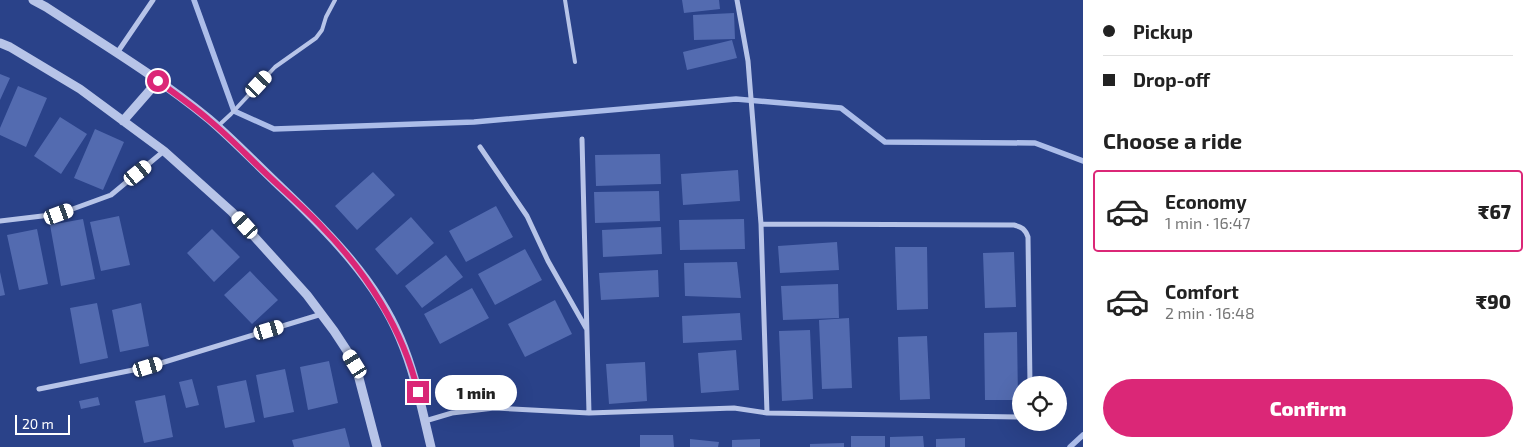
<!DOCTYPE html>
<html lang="en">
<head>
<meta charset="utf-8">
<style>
  body { margin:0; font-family:"Exo 2",sans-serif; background:#f2f2f2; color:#222; height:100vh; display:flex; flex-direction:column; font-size:19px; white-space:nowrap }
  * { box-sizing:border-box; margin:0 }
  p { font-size:16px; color:#767676 }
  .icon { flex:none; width:28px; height:28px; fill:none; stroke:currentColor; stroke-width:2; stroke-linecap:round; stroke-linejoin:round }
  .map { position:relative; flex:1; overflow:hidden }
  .drawer { display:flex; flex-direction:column; background:#fff; width:450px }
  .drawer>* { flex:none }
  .guide { display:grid; align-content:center; height:110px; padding:0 20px; background:#fff }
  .controls { position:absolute; left:1012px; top:376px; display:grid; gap:10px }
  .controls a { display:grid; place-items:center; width:55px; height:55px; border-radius:50%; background:#fff; box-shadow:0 5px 20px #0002; font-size:25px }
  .scale { position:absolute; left:15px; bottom:12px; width:55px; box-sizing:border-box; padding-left:5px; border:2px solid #fff; border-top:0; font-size:14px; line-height:18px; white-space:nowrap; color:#fff; -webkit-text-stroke:4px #2a4289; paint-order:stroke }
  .end { position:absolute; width:22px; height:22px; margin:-11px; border:6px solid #db2777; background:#fff; box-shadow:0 0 0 2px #fff }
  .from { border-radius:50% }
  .bubble { position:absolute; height:35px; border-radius:18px; background:#fff; box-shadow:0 5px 20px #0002; font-size:16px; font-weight:800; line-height:35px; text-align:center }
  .car { position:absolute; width:15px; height:30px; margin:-15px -8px; border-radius:6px; box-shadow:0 0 4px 1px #0007; background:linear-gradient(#fff 24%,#345 0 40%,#fff 0 76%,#345 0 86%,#fff 0) }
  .guide b { display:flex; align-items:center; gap:18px; height:48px; font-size:19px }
  .guide b+b { border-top:1px solid #e0e0e0 }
  .guide i { width:12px; height:12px; background:#222 }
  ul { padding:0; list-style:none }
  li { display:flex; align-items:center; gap:15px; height:82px; margin:0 10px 8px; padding:0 10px; border:2px solid transparent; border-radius:5px }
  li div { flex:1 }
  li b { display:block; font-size:19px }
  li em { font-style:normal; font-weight:800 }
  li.active { border-color:#db2777 }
  li>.icon { width:45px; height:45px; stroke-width:1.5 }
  h2 { padding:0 20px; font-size:22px; line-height:60px }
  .action { display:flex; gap:10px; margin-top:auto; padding:10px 20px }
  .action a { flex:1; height:58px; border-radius:30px; background:#db2777; color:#fff; font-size:20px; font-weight:800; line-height:58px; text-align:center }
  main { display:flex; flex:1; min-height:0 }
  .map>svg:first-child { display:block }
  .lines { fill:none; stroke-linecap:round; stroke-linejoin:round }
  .stream { stroke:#acbde9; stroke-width:5.5 }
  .building { fill:#536bb0 }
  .service { stroke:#b7c4e8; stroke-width:4 }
  .minor { stroke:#b7c4e8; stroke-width:5 }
  .tertiary { stroke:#b7c4e8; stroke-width:9 }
  .route { stroke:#db2777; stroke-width:6 }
</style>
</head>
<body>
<main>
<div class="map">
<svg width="1083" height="447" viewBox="0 0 1083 447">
  <rect width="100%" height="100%" fill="#2a4289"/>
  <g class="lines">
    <path class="stream" d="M194 0 234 111 274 129 474 122 736 99 841 108 885 142 1035 143 1083 161
      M1070 447 1083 435"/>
  </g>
  <path class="building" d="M682 0H719L720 9 684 13Z
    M734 13 735 39 694 40 693 15Z
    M732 40 737 58 687 70 683 52Z
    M0 74 10 78 0 100Z
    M18 86 47 98 26 147 0 135V128Z
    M60 117 87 134 61 174 34 156Z
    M95 129 124 142 103 190 74 178Z
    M660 154 661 184 596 186 595 155Z
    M738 170 740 201 683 205 681 174Z
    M373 172 395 195 357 230 335 206Z
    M659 191 660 221 595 223 594 192Z
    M496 206 513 237 466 262 449 231Z
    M119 216 130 265 101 271 90 222Z
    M411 217 434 243 397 275 375 249Z
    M83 219 95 279 61 286 50 225Z
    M744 219 745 249 680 250 679 220Z
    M661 227 662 254 603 257 602 230Z
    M37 229 48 284 19 290 7 235Z
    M212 229 240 257 214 282 187 253Z
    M837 242 839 270 780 273 778 246Z
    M895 247H927L928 309 897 310Z
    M525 249 542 280 495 305 478 274Z
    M1014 252 1016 307 985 308 983 253Z
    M446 255 463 277 422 308 405 286Z
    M737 262 741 298 685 296 684 263Z
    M658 270 659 297 601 300 599 273Z
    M250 271 278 300 252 324 224 295Z
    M0 272 5 295 0 296Z
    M838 284 839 318 783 320 781 286Z
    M472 288 489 318 440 344 424 314Z
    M555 300 572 334 525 357 508 324Z
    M97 303 108 358 80 364 70 308Z
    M141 303 149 346 120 352 112 310Z
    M740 313 742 340 683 343 682 316Z
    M849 318 852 388 822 389 819 320Z
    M810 330 813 399 782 401 779 331Z
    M1017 332 1018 400H985L984 333Z
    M927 336 930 399 900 400 898 337Z
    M736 350 739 390 701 393 698 353Z
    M329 361 338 403 308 410 300 367Z
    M645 362 647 401 609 404 606 364Z
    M285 369 294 412 264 418 256 375Z
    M192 379 199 405 186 408 179 382Z
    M246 380 255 422 225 428 217 386Z
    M165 395 173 437 144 443 135 401Z
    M98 397 100 405 81 409 79 401Z
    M345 428 350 447H294L292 440Z
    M640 435H673L674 447H640Z
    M851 436H885V447H851Z
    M923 436 924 447H890V437Z
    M965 438V447H936V439Z
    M690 439 719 442 718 447H690Z
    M760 439V447H732V440Z
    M844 443V447H810V444Z"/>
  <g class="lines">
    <path class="service" d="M565 0 575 62
      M218 126 231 114 275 67 316 38 322 30 326 17 335 0"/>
    <path class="minor" d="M737 0 748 61 761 224 767 413
      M117 53 153 0
      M582 139 589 413
      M480 147 527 216 548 261 586 328
      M0 221 59 214 111 195 164 151
      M761 224 1014 225C1022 227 1025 229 1028 237L1030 385
      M39 389 148 367 322 314
      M425 421 452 413 494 408 589 413 734 408 767 413 1021 417"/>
    <path class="tertiary" d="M33 0 46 7C101 43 158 77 209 119 236 142 260 168 286 192 330 234 376 281 400 338 415 373 422 410 431 447
      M0 43 10 47 80 89 164 151 232 212 307 295 334 331 355 363 377 447
      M123 121 158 81"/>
  </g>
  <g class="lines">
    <path class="route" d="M158 81C175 94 193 106 209 120 232 139 253 162 275 182 291 197 307 211 322 227 366 272 403 329 418 392"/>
  </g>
</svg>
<div class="controls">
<a><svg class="icon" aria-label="locate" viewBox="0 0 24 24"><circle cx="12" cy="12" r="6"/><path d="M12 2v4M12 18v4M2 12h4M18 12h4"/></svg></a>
</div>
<div class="scale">20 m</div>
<i class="end from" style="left:158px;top:81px"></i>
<i class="end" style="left:418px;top:392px"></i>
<div class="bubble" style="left:435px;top:375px;width:82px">1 min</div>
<i class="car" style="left:259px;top:84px;rotate:43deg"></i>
<i class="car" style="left:138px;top:173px;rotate:51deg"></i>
<i class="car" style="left:59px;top:214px;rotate:70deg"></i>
<i class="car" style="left:245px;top:225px;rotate:318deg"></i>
<i class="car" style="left:269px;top:330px;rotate:73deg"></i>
<i class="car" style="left:355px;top:364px;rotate:328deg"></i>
<i class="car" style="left:148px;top:367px;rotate:73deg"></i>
</div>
<section class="drawer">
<div class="guide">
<b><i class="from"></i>Pickup</b>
<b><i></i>Drop-off</b>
</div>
<h2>Choose a ride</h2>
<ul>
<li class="active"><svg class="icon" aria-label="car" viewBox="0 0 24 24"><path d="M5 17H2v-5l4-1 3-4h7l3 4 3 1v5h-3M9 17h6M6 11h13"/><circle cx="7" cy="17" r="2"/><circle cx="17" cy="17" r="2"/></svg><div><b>Economy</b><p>1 min · 16:47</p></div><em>₹67</em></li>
<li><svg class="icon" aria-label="car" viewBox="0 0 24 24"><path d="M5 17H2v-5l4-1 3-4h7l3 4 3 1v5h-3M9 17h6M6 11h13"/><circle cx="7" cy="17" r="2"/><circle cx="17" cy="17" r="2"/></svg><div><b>Comfort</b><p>2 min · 16:48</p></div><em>₹90</em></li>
</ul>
<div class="action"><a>Confirm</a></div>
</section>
</main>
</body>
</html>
